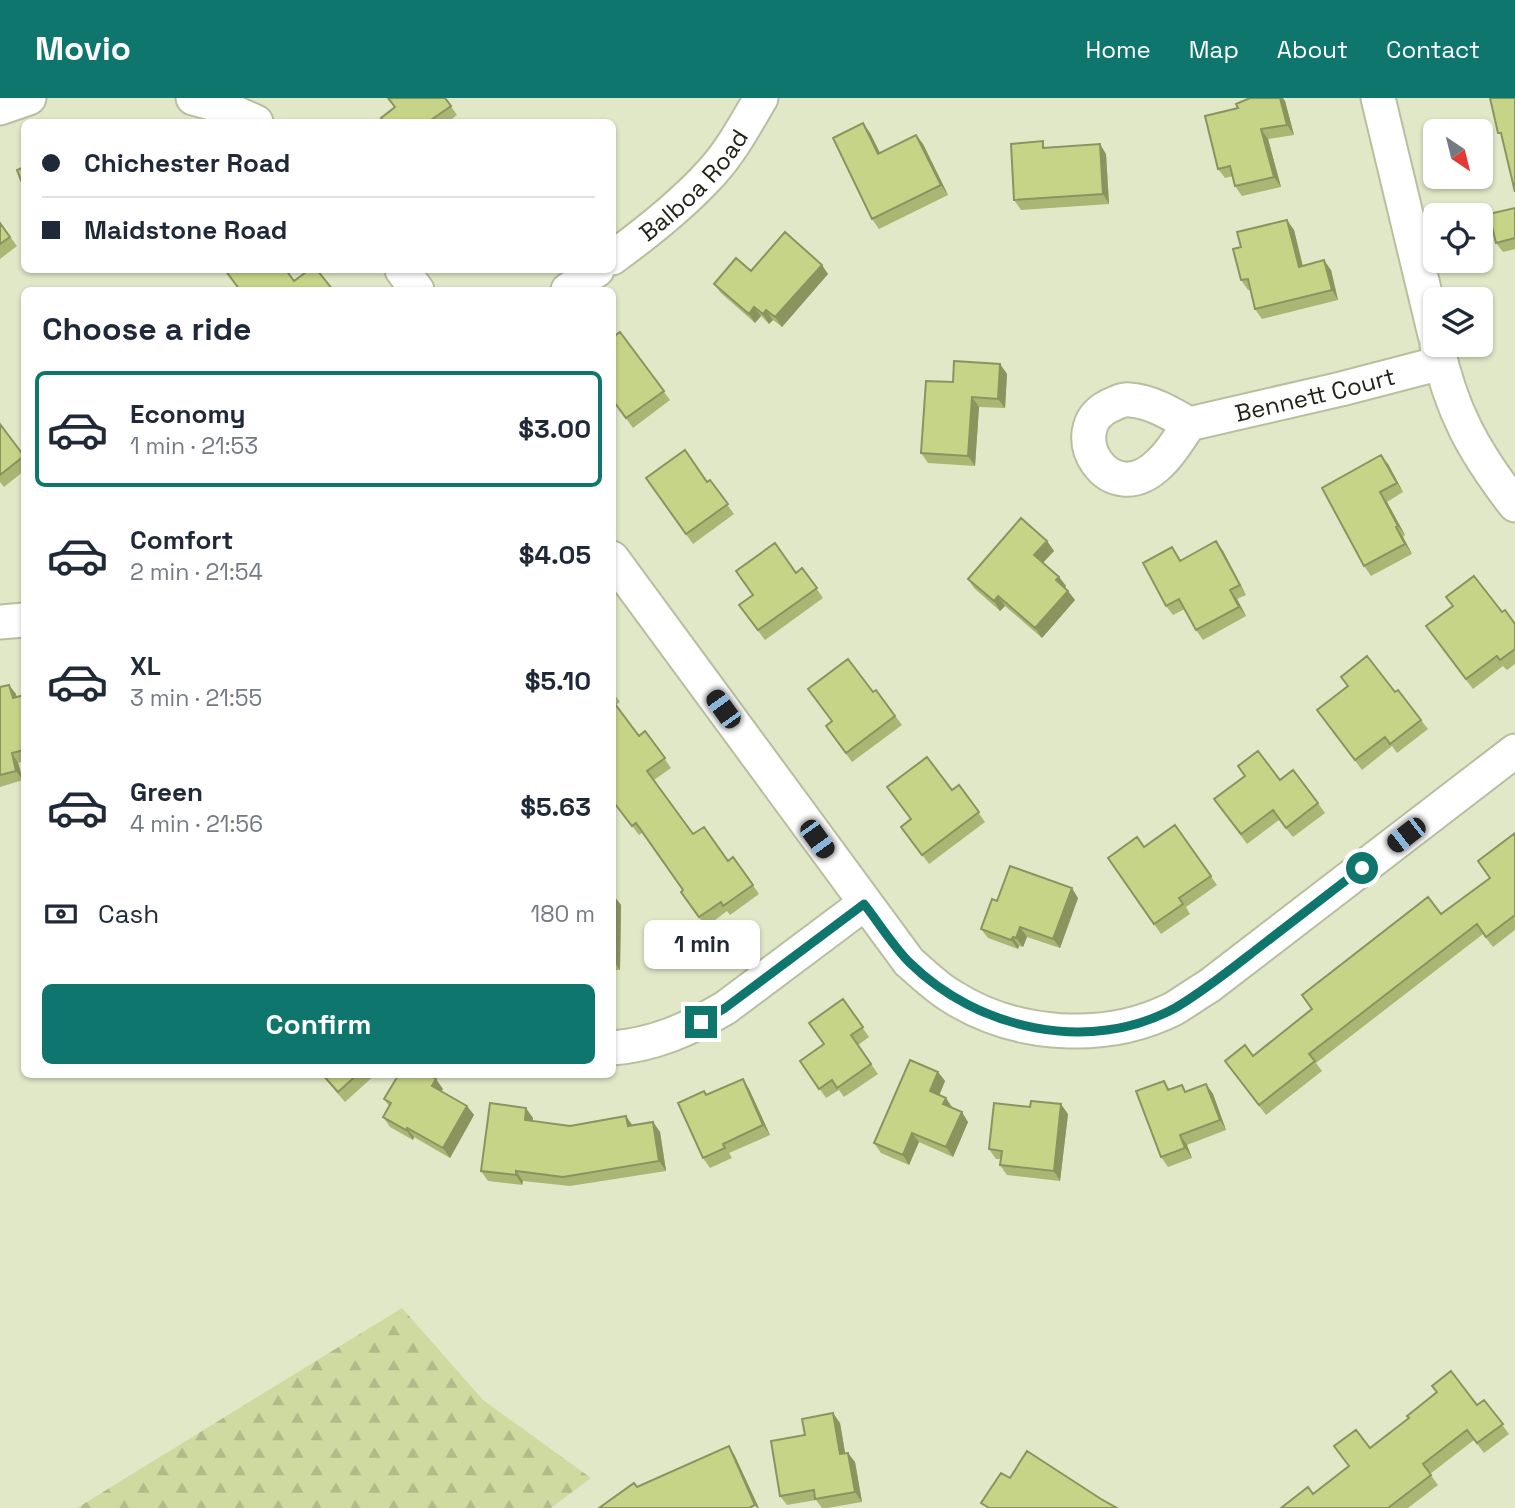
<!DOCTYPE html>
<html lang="en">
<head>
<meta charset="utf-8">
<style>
  body { margin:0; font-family:"Space Grotesk",sans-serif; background:#f6f6f7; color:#1f2937; height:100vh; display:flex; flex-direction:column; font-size:26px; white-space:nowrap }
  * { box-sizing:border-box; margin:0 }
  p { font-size:23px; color:#747a83 }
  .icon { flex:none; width:38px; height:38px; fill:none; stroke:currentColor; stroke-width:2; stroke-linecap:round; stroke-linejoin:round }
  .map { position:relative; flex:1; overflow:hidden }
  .sheet { position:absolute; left:21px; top:189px; width:595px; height:791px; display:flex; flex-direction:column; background:#fff; border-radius:10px; box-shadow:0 2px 5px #0004 }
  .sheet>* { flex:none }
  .guide { position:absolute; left:21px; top:21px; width:595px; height:154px; border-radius:10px; box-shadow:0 2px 5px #0004; display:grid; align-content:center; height:154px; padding:0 21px; background:#fff }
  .needle { width:46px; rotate:145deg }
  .tools { position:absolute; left:1423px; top:21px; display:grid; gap:14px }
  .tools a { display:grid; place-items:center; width:70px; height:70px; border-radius:10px; background:#fff; box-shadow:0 2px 5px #0004; font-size:35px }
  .end { position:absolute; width:32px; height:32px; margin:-16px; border:9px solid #0f766e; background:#fff; box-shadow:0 0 0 4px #fff }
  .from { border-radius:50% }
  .bubble { position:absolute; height:49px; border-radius:10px; background:#fff; box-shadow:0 2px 5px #0004; font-size:23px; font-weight:700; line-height:49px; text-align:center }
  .car { position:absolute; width:21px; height:42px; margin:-21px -10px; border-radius:9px; box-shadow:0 0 5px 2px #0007; background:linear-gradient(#222 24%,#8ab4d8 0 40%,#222 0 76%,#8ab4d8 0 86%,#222 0) }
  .guide b { display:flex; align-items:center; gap:24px; height:66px; font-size:26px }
  .guide b+b { border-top:2px solid #e0e1e3 }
  .guide i { width:18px; height:18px; background:#1f2937 }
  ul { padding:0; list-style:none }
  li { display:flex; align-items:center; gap:21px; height:116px; margin:0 14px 10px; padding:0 7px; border:4px solid transparent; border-radius:10px }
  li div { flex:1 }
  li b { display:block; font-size:26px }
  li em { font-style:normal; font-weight:700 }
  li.on { border-color:#0f766e }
  li>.icon { width:63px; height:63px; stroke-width:1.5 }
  h2 { padding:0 21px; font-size:32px; line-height:84px }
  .pay { display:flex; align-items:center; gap:18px; height:77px; padding:0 21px; font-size:26px }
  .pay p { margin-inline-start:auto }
  .primary-button { display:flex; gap:14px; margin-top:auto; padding:14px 21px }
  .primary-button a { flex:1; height:80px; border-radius:10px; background:#0f766e; color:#fff; font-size:28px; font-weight:700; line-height:80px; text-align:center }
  header { display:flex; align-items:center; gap:42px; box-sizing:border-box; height:98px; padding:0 35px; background:#0f766e; color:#fff }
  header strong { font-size:33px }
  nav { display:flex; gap:38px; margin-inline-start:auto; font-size:24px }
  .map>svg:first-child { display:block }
  .forest { fill:url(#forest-firs) }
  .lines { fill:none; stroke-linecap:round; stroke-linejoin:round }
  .minor-casing { stroke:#b8be9f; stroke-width:37 }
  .minor { stroke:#fff; stroke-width:33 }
  .wall { fill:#aab674 }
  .shaded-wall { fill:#8b945e }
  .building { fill:#c6d487; stroke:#8b945e; stroke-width:2 }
  .route { stroke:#0f766e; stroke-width:9 }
  .labels { text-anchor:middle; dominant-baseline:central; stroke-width:5; stroke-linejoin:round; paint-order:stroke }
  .street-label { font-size:24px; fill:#212418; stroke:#fff }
</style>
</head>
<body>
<header>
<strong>Movio</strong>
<nav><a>Home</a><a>Map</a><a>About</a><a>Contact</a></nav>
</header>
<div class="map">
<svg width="1515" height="1410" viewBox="0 0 1515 1410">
  <defs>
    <pattern id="forest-firs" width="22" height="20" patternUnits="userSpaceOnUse" patternTransform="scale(1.75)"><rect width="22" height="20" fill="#cfdaa0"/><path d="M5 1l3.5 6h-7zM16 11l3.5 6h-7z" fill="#b1bb89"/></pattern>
  </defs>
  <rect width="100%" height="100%" fill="#e1e8c7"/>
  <path class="forest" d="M402 1210 483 1302 591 1380 551 1410H77Z"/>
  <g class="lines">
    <defs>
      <g id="minor">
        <path d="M193 0 215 6 256 24"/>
        <path d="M1378 0 1435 237"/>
        <path d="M0 10 29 0"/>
        <path id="s1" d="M612 160C648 134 683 106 712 74 732 52 746 25 761 0"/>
        <path d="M402 172 417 192"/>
        <path d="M568 192 597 172"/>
        <path d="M1437 247C1451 313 1474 354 1515 407"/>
        <path id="s2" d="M1189 326C1172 316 1150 303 1130 302 1122 301 1116 305 1109 308 1060 332 1109 416 1160 365 1172 354 1180 339 1189 326L1341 291 1441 265"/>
        <path d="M612 460 909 864C923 876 936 889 951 898 1015 939 1105 945 1173 911 1185 904 1197 895 1209 888L1515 653"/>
        <path d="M0 524 24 522"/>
        <path d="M612 950C654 947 689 931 725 910L864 806"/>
      </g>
    </defs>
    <use href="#minor" class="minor-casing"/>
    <use href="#minor" class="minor"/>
  </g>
  <path class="wall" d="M445 0 457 17 448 24H384L395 9Z
    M1285 3 1294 37 1268 41 1281 89 1242 98 1235 88 1233 78 1225 80 1218 71Z
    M863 25 870 35 880 55 916 37 923 46 948 97 879 131 872 121Z
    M1047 49 1106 56 1109 106 1021 112 1014 102Z
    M1515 110V151L1503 154 1496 145Z
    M0 125 17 148 0 161Z
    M1294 132 1303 168 1331 172 1338 202 1262 221 1255 211 1250 192H1248L1241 182V149Z
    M751 173 828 176 782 229 773 222 769 226 761 218 755 225 721 195 714 186Z
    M620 234 670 302 633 330 612 301Z
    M1000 266 1007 276 1005 310 979 309 975 368 928 365 921 355 953 284Z
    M0 326 24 358V373L4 389 0 384Z
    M1388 366 1403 394 1387 404 1405 437 1403 439 1412 456 1371 478 1364 468 1322 390Z
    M646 380 707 384 710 382 734 416 693 446Z
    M1047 443 1054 453 1043 464 1059 479 1066 488 1065 490 1075 502 1042 540 1005 508 1000 513 974 490 968 481Z
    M1172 449 1181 462 1223 453 1246 497 1237 501 1246 518 1203 542 1196 532 1185 511 1173 517 1166 508Z
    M802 470 823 500 765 542 739 507 796 475Z
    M1502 514 1515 526V566L1507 572 1503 568 1473 591 1433 538Z
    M1341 579 1395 594 1421 622 1428 631 1397 655 1392 648 1362 672 1317 612 1348 588Z
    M612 581 616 587 612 589Z
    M0 589 16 596V599L24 597V663L18 665 23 682 0 689Z
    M876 592 902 627 852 664 826 628Z
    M612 593 620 604 616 607 639 638 645 633 671 670 654 682 693 736 728 763 733 759 759 796 730 817 727 813 706 829 681 794 683 792 642 735 639 737 612 702Z
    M1280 682 1318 705 1325 715 1293 739 1279 722 1247 746 1221 711Z
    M959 687 985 724 929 766 901 729Z
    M1175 727 1217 787 1186 809 1190 816 1161 836 1108 760 1144 749Z
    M1515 735V832L1493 849 1483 836 1316 965 1322 973 1266 1017 1225 963 1253 958 1311 911 1302 897 1441 816 1490 780Z
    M612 798H614L621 807 620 872H612Z
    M1078 800 1060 850 1027 839 1023 849 1019 848 1018 851 988 840 981 831 997 803Z
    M843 901 869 939 858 947 878 976 844 999 839 992 826 1000 800 963 824 946Z
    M938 974 945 983 939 997 952 1009V1010L968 1024 953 1059 919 1044 909 1067 881 1055 874 1045Z
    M321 976H376L345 1004Z
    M743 981 749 991 770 1037 729 1055 732 1060 710 1070 703 1060 704 993 707 997Z
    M1164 983 1170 992 1186 993 1206 986 1213 996 1226 1032 1187 1047 1192 1060 1168 1069 1161 1059Z
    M443 991 441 993 467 1008 474 1017 450 1060 414 1039 413 1042 390 1029 383 1019 389 1008 384 1001Z
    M1030 1009 1068 1016 1060 1083 1007 1077 1000 1067 1001 1061H996L989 1051Z
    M533 1020V1023L570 1028 633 1027 653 1024 660 1034 666 1073 570 1088 523 1083 522 1087 488 1083 481 1073Z
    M1484 1302 1509 1336 1484 1355 1474 1342 1430 1376 1438 1387 1408 1410H1281L1313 1396 1349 1368 1370 1350 1477 1307Z
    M840 1325 845 1355 855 1364 862 1404 827 1410H822L816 1402 787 1407 780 1398 805 1337Z"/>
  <path class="shaded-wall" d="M1280 0H1283L1285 3 1294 37 1287 27Z
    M863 25 870 35 885 65 878 56Z
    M1261 31 1268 41 1281 89 1274 79Z
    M916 37 923 46 948 97 941 87Z
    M1100 46 1106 56 1109 106 1103 96Z
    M1287 122 1294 132 1305 178 1299 169Z
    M1324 162 1331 172 1338 202 1332 192Z
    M822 167 828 176 782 229 775 219Z
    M754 209 761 218 755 225 749 216Z
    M766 212 773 222 769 226 763 216Z
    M1000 266 1007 276 1005 310 998 301Z
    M972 299 979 309 975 368 968 358Z
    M1381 357 1388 366 1403 394 1397 385Z
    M1380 394 1387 404 1405 437 1398 428Z
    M1396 429 1403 439 1412 456 1405 446Z
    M1047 443 1054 453 1041 467 1034 457Z
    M1216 443 1223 453 1246 497 1240 487Z
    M1059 479 1066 488 1063 492 1056 482Z
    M1230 492 1237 501 1246 518 1239 509Z
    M1068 493 1075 502 1042 540 1035 530Z
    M998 498 1005 508 1000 513 994 503Z
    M9 587 16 596 19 610 13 600Z
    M12 655 18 665 23 682 16 673Z
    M1072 790 1078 800 1060 850 1053 841Z
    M614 798 621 807 620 872 613 862Z
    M1020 829 1027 839 1023 849 1016 840Z
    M1013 839 1019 848 1018 851 1011 842Z
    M938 974 945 983 937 1003 930 993Z
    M436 981 443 991 439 998 432 988Z
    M743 981 749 991 770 1037 763 1027Z
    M1206 986 1213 996 1226 1032 1220 1022Z
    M946 1000 952 1009 949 1016 943 1006Z
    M1061 1006 1068 1016 1060 1083 1054 1073Z
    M467 1008 474 1017 450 1060 443 1050Z
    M526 1010 533 1020 532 1032 525 1022Z
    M962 1014 968 1024 953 1059 946 1049Z
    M626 1018 633 1028H628Z
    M653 1024 660 1034 666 1073 659 1063Z
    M407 1030 414 1039 413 1042 406 1032Z
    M912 1035 919 1044 909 1067 903 1057Z
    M1180 1037 1187 1047 1192 1060 1185 1050Z
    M516 1073 523 1083 522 1087 516 1077Z
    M833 1315 840 1325 847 1366 840 1356Z
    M729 1348 735 1358 759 1410H757L755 1407Z
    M848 1355 855 1364 862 1404 855 1394Z"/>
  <path class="building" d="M388 0H445L451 8 428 24H384L381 20 395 9Z
    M1250 0H1280L1287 27 1261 31 1274 79 1235 88 1230 68 1218 71 1205 18 1238 10 1236 6Z
    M1490 0H1515V94L1501 35H1498Z
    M863 25 878 56 916 37 941 87 872 121 833 40Z
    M1043 43V50L1100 46 1103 96 1014 102 1011 46Z
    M24 69V90L17 72Z
    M1515 110V140L1496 145 1489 116Z
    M1287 122 1299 169 1324 162 1332 192 1255 211 1248 181 1241 182 1233 151 1241 149 1237 134Z
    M0 125 10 139 0 146Z
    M785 134 822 167 775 219 766 212 763 216 754 209 749 216 714 186 736 160 751 173Z
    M225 172H286L294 183 309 172H317L333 192H240Z
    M620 234 664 293 626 320 612 301V240Z
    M954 263 1000 266 998 301 972 299 968 358 921 355 926 283 953 284Z
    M0 326 24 358 0 377Z
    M685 352 707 384 710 382 728 406 686 436 646 380Z
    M1381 357 1397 385 1380 394 1398 428 1396 429 1405 446 1364 468 1322 390Z
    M1021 420 1047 443 1034 457 1059 479 1056 482 1068 493 1035 530 998 498 994 503 968 481Z
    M1216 443 1240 487 1230 492 1239 509 1196 532 1179 501 1166 508 1143 465 1172 449 1180 463Z
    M775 445 796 475 802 470 817 490 758 532 739 507 753 497 736 473Z
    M1474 478 1502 514 1505 512 1515 526V551L1500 562 1497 558 1466 581 1426 528 1453 508 1446 499Z
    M1367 558 1395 594 1398 592 1421 622 1390 646 1385 639 1355 662 1317 612 1348 588 1341 579Z
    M848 561 873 594 876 592 895 618 846 655 826 628 832 623 808 591Z
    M9 587 13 600 24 597V652L12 655 16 673 0 677V589Z
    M612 602 639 638 645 633 665 660 647 673 693 736 704 729 728 763 733 759 753 787 723 808 721 804 699 819 681 794 683 792 636 725 632 728 612 702Z
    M1258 653 1280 682 1293 672 1318 705 1286 730 1273 712 1241 736 1214 701 1245 678 1238 668Z
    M927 659 952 692 959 687 979 714 922 757 901 729 911 721 887 689Z
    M1175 727 1211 778 1179 800 1183 806 1154 826 1108 760 1137 739 1144 749Z
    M1515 735V817L1486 839 1477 826 1309 956 1315 963 1259 1007 1225 963 1245 947 1253 958 1312 911 1302 897 1428 799 1441 816 1490 780 1478 763Z
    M1010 768 1072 790 1053 841 1020 829 1016 840 1013 839 1011 842 981 831 992 801 997 803Z
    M612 798H614L613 862H612Z
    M843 901 863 929 851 937 871 966 837 990 832 982 819 991 800 963 824 946 809 925Z
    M910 962 938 974 930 993 946 1000 943 1006 962 1014 946 1049 912 1035 903 1057 874 1045Z
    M322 976H358L338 994Z
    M399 976H428L436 981 432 988 467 1008 443 1050 407 1030 406 1032 383 1019 391 1005 384 1001Z
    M743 981 763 1027 723 1046 725 1050 703 1060 678 1005 704 993 706 997Z
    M1164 983 1168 992 1182 987 1185 994 1206 986 1220 1022 1180 1037 1185 1050 1161 1059 1136 993Z
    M1031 1003 1061 1006 1054 1073 1000 1067 1002 1053 989 1051 994 1005 1030 1009Z
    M490 1005 526 1010 525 1022 570 1028 626 1018 628 1028 653 1024 659 1063 563 1079 516 1073V1077L481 1073Z
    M1451 1273 1477 1307 1484 1302 1503 1326 1477 1345 1467 1332 1423 1366 1431 1377 1388 1410H1281L1308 1389 1313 1396 1349 1368 1334 1348 1356 1332 1370 1350 1409 1320 1407 1318 1437 1294 1432 1288Z
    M833 1315 840 1356 848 1355 855 1394 815 1401 814 1392 780 1398 771 1343 805 1337 802 1321Z
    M729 1348 755 1407 749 1410H599L634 1385 637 1389Z
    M1027 1353 1101 1401 1117 1410H989L981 1405 1001 1375 1010 1380Z"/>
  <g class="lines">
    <path class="route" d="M701 924 725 910 864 806C879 825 893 848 910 865 977 931 1089 957 1175 910 1204 893 1230 872 1257 851 1292 824 1327 797 1362 770"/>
  </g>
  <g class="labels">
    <g class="street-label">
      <text stroke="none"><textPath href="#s1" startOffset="110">Balboa Road</textPath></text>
      <text stroke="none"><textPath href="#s2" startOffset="404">Bennett Court</textPath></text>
    </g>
  </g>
</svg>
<div class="tools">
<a><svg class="needle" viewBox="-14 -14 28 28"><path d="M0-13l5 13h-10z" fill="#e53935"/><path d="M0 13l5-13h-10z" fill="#747a83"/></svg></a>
<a><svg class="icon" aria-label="locate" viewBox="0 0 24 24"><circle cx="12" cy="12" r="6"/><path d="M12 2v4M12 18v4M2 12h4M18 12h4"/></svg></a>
<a><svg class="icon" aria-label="layers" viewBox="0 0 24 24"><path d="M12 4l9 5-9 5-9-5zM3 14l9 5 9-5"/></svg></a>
</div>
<i class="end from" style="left:1362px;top:770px"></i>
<i class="end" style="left:701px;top:924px"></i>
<div class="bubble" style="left:644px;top:822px;width:116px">1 min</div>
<i class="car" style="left:723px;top:611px;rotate:324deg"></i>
<i class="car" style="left:1406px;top:737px;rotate:232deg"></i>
<i class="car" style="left:817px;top:741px;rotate:144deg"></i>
<div class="guide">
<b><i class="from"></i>Chichester Road</b>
<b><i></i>Maidstone Road</b>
</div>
<section class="sheet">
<h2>Choose a ride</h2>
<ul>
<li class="on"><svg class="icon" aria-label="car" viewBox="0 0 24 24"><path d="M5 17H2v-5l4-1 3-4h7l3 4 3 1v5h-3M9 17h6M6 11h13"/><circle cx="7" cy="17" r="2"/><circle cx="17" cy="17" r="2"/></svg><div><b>Economy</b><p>1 min · 21:53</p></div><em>$3.00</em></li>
<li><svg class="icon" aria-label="car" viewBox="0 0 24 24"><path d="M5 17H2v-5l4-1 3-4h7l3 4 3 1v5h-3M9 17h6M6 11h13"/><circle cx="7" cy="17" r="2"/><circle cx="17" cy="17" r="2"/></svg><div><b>Comfort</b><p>2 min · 21:54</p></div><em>$4.05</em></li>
<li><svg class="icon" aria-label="car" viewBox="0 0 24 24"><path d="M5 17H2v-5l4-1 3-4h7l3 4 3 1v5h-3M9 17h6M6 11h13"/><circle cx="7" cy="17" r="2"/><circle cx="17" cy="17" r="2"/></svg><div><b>XL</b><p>3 min · 21:55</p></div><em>$5.10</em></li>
<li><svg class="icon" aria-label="car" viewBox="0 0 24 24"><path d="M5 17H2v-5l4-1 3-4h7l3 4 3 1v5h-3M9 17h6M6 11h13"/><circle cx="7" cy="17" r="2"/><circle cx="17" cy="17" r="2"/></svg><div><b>Green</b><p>4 min · 21:56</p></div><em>$5.63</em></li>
</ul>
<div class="pay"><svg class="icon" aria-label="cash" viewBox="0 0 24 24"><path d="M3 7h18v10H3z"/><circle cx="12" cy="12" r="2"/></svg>Cash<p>180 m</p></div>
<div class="primary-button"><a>Confirm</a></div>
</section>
</div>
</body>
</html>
